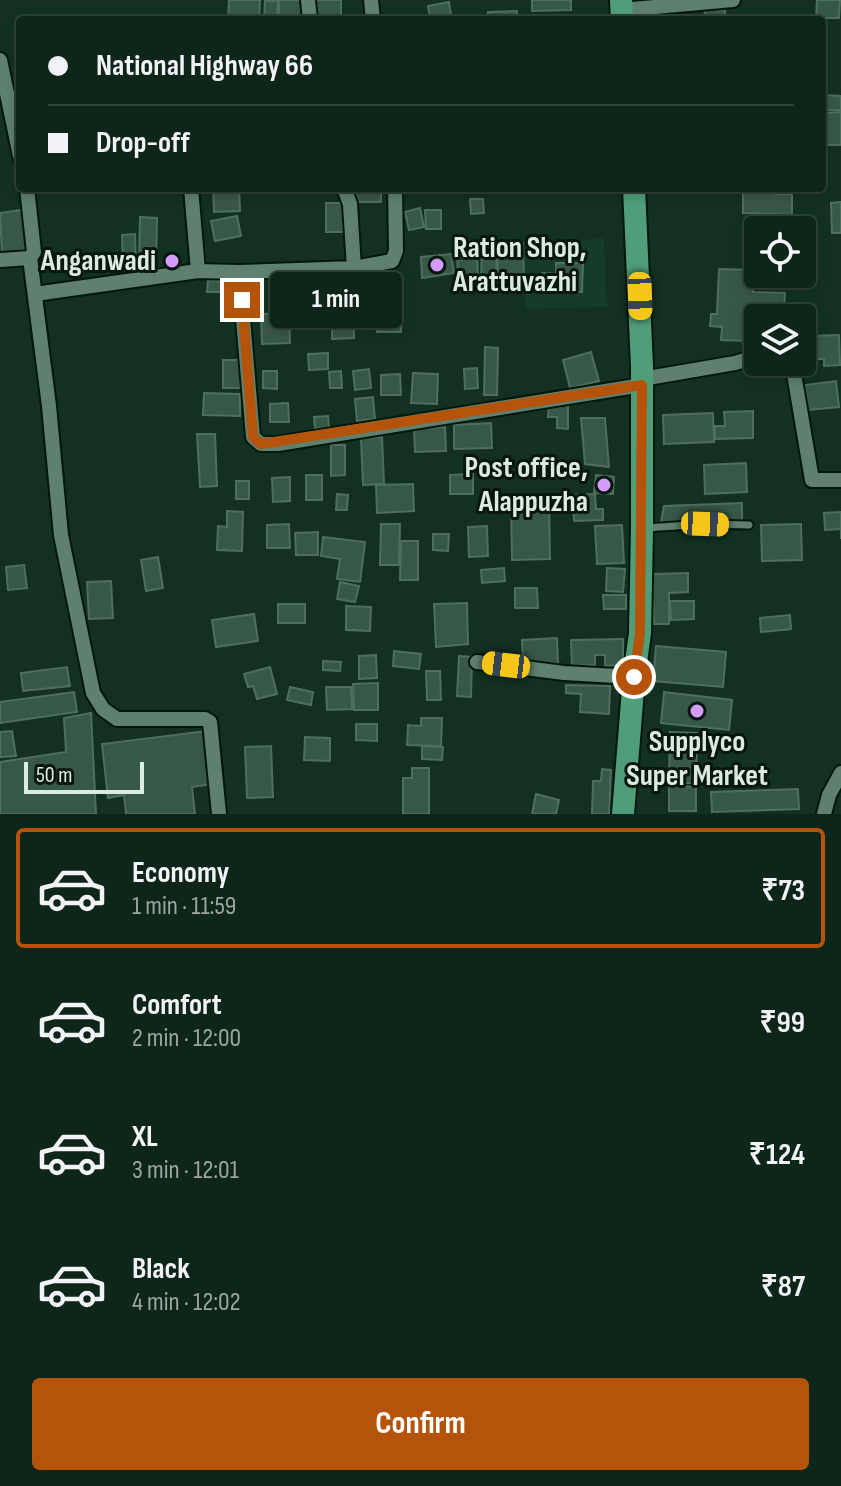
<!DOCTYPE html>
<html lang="en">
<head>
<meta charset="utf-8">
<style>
  body { margin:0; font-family:"Sofia Sans Condensed",sans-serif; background:#1c3127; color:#f1f3f6; height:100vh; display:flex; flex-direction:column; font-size:30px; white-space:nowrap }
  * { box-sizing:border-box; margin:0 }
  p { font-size:26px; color:#9ba5a2 }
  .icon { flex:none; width:44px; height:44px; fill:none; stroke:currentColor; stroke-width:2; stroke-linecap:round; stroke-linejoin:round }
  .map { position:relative; height:814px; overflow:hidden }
  .sheet { display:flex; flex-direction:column; background:#0e251a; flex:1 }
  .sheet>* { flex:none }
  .top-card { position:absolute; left:16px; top:16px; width:810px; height:176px; border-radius:8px; box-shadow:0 4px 12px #0003,0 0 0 2px #2e4239; display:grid; align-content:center; height:176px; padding:0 32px; background:#0e251a }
  .buttons { position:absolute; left:744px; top:216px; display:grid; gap:16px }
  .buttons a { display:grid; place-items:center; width:72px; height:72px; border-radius:8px; background:#0e251a; box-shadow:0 4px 12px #0003,0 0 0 2px #2e4239; font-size:40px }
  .scale { position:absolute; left:24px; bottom:20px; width:120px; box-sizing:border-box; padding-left:8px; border:4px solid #daece2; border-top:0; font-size:22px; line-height:28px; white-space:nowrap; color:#daece2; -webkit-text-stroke:6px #09160f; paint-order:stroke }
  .end { position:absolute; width:36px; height:36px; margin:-18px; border:10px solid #b45309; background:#fff; box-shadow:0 0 0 4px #fff }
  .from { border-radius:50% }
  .bubble { position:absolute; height:56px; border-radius:8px; background:#0e251a; box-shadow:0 4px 12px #0003,0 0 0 2px #2e4239; font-size:26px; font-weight:700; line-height:56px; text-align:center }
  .car { position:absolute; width:24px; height:48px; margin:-24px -12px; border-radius:10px; box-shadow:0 0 6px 2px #0007; background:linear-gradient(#f5c518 24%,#345 0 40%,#f5c518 0 76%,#345 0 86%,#f5c518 0) }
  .top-card b { display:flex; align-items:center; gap:28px; height:76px; font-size:30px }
  .top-card b+b { border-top:2px solid #2e4239 }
  .top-card i { width:20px; height:20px; background:#f1f3f6 }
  ul { padding:14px 0 0; list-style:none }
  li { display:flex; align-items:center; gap:24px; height:120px; margin:0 16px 12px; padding:0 16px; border:4px solid transparent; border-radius:8px }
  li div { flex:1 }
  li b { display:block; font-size:30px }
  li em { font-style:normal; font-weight:700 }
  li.current { border-color:#b45309 }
  li>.icon { width:72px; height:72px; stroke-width:1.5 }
  .action { display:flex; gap:16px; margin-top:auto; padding:16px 32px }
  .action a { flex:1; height:92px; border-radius:8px; background:#b45309; color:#fff; font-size:32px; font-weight:700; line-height:92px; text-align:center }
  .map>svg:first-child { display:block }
  .built { fill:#143c29 }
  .building { fill:#385847; stroke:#4e6f5d; stroke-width:2 }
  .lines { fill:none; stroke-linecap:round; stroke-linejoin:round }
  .service-casing { stroke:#00180b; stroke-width:11 }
  .minor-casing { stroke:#00180b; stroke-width:18 }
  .primary-casing { stroke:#00180b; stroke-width:26 }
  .service { stroke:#5f806e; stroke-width:7 }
  .minor { stroke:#5f806e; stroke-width:14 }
  .primary { stroke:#4f9e79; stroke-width:22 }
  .route { stroke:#b45309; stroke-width:10 }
  .poi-dot { fill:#d59cfb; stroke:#09160f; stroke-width:3 }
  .labels { text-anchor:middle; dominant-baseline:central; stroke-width:6; stroke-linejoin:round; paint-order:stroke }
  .poi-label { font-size:30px; font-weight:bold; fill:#daece2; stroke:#09160f; text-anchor:end }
</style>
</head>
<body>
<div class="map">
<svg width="841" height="814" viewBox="0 0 841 814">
  <rect width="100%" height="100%" fill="#123122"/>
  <path class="built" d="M604 238 607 307 525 309 523 249Z"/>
  <path class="building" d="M229 0H260L259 20H228Z
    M279 0H304V20H279Z
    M312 0H341V20H313Z
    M532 0H571V10L532 11Z
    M817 0H840L839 18H816Z
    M265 1H278L277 20H264Z
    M449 2 451 15 430 18 428 6Z
    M705 8 725 10V20H704Z
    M517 11V18L488 19V12Z
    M824 95 841 96V110H824Z
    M841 112V145H824L823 113Z
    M213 188H239L240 211 214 212Z
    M356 188H381V202H356Z
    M743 188H775V194H792V215L743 213Z
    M470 199H483L484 213 471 214Z
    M841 202V233H832L831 203Z
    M326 203H343V232H326Z
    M420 208 424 227 409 230 405 212Z
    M28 209 31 253 2 254 0 213Z
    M425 210H441V229H426Z
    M237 216 241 236 215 241 211 221Z
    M140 217 157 218 156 266H139Z
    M135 234 136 265H123L122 235Z
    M482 243H497L496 285H481Z
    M523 243 524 281 498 282 497 244Z
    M457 248H477L478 283 458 284Z
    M451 254 454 273 422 278 421 257Z
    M556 263H583L582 292 541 291 542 273 556 274Z
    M719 269 754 270 753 292 785 293 784 314 749 313 748 341 721 340 722 327 710 326 711 314H717Z
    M208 280 223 281V292H207Z
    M378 291H402L401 332H377Z
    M332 312H354V338L332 339Z
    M289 313 290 343 262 344 261 314Z
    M839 335 840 365 824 366V359H806L805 344H809V336Z
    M485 347 498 348 497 395H484Z
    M591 352 599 381 570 388 563 360Z
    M328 353V369L309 370 308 354Z
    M223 360H240V388H223Z
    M477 368 478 388 465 389 464 369Z
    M369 369 371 388 355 390 353 371Z
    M263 371H277V389L263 388Z
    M341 371 342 388H330L329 372Z
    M413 373 438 374 437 404 411 403Z
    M400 374 401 395H381V375Z
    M836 381 839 407 808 410 805 385Z
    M204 393 240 394V416L203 415Z
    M373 397 375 419 357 421 355 399Z
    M288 403 289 422H270V404Z
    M549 404 568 405V429L557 428V417H548Z
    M753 411V438L715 439V426H725L724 412Z
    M713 413 714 442 664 444 663 415Z
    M328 416 329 428 315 429 314 417Z
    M581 418H605L609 467 585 464Z
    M491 423 492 448 454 449V425Z
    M445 427 446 451 415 452 414 429Z
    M197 434H215L217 486 200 487Z
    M382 437 384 484 363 485 361 438Z
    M331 445H345V475L331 476Z
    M746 463 747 492 705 494 704 465Z
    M473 474V494H450V475Z
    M306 475H322V500H306Z
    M596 475 614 477 613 494 594 493Z
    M290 477V501L273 502 272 478Z
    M236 481H249V499H236Z
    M413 484 414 511 377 513 376 485Z
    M337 494 348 495 347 510H336Z
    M595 494 596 509H603V520L574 521 573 495Z
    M549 501 550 559 512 560 511 502Z
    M742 503V521L661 522 664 506Z
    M227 511 243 512 242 551 217 550 218 526 227 527Z
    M841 512V539V529L825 530 824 513Z
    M289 524 290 548H267V525Z
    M381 524H400L399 565H380Z
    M801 524 802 560 762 561 761 525Z
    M622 525 624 563 597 564 595 526Z
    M487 526 488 556 469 557 468 527Z
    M318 532V555H296L295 533Z
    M433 534H449L448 551 433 550Z
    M323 537 365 542 360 582 337 579 340 559 321 556Z
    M401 541H418V580H400Z
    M158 557 163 588 146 591 141 560Z
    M24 565 27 588 8 590 6 567Z
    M504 568 505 581 482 583 481 570Z
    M607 568 625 569 623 592 606 591Z
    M688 573V592L669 593V624H654L652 574Z
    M111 581 113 618 89 619 87 582Z
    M340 582 359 586 355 602 337 599Z
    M515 588H537L538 608H515Z
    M603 595H626V609H604Z
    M670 601H694V619L671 620Z
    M467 603 468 644 436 647 434 604Z
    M278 604H305V623H278Z
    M346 606 371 607 370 631 346 630Z
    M254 614 258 641 216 647 212 620Z
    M790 615 791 629 761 632 760 618Z
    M557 638 558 663 523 665 522 640Z
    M623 639V665L605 666V655H595V665L572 666 571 640Z
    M656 646 726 652 723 687 653 681Z
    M394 651 421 654 419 669 393 666Z
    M376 655 377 678 359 679V656Z
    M459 656 472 657 471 697 457 696Z
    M323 661 341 662 340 671 323 670Z
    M67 667 70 686 23 691 21 673Z
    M270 667 277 694 257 699 253 686 248 687 244 674Z
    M426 671H440L441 700H427Z
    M378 683V710H354L353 684Z
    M566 685 610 686 609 714 580 712 581 694 566 693Z
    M290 687 313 692 311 705 287 700Z
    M326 687H351L352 709 327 710Z
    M74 692 77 712 0 723V702Z
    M664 692 732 700 729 730 661 723Z
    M91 713 96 814H0V762L66 752 64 718Z
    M421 718H442L441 746 407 745 408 725 421 726Z
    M356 724H377V741L356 740Z
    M12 731 16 756 0 757V732Z
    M206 731 213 784 192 787 195 814H126L124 795 108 798 102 744Z
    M670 732 697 733 696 783H669Z
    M305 737 330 738V761L304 760Z
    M271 746 273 797 247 798 245 747Z
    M422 746 443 747 442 760 422 759Z
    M412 768H429V814H403V778H412Z
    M602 769 611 770 609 814H592L593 781H601Z
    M669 786 696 787V811H669Z
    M798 789 799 809 712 812 711 792Z
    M536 794 559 800 556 814H532Z"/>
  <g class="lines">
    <defs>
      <path id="service" d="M645 528 705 524 749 525"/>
      <path id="minor" d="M308 0 310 20
        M371 0 373 20
        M621 10 733 0
        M0 60 20 156
        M27 188 34 252 30 258 49 406 61 535 93 693 103 709 117 719H205L210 722 219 814
        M191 188 198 271
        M344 188 350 204 354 268
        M0 260 30 258
        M239 272 354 268 392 261 396 251 395 188
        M35 294 198 271 239 272 253 437 261 444H278L642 385
        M792 362 812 480H841
        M642 379 735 363 758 356
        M477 662 564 673 634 677
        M824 814 829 795 841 773"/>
      <path id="primary" d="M621 0 622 20
        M623 814 634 677 640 633 642 528V367L634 188"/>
    </defs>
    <use href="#service" class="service-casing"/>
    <use href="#minor" class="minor-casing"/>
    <use href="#primary" class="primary-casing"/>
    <use href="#service" class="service"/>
    <use href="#minor" class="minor"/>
    <use href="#primary" class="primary"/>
  </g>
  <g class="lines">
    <path class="route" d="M242 300 253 437 261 444 642 385 640 633 634 677"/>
  </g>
  <g class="poi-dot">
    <circle cx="172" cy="261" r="8"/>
    <circle cx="437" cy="265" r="8"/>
    <circle cx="604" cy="485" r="8"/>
    <circle cx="697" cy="711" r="8"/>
  </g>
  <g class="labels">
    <g class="poi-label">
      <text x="453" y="248" text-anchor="start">Ration Shop,<tspan x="453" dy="34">Arattuvazhi</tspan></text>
      <text x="156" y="261">Anganwadi</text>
      <text x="588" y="468">Post office,<tspan x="588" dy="34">Alappuzha</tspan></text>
      <text x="697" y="742" text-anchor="middle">Supplyco<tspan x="697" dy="34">Super Market</tspan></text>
    </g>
  </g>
</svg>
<div class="buttons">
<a><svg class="icon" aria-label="locate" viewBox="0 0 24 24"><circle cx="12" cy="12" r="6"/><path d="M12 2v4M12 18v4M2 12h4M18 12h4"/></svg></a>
<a><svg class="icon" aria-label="layers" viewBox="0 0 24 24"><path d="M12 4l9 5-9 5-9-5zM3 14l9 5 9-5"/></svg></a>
</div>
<div class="scale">50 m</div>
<i class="end from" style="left:634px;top:677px"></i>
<i class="end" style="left:242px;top:300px"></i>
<div class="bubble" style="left:270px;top:272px;width:132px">1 min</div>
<i class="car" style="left:640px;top:296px;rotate:178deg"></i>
<i class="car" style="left:705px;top:524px;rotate:92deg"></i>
<i class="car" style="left:506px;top:665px;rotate:277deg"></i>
<div class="top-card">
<b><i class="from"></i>National Highway 66</b>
<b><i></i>Drop-off</b>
</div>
</div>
<section class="sheet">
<ul>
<li class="current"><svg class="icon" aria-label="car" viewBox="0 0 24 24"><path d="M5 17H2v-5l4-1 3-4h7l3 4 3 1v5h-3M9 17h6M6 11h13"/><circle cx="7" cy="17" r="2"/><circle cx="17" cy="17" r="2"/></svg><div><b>Economy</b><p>1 min · 11:59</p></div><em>₹73</em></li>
<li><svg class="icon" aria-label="car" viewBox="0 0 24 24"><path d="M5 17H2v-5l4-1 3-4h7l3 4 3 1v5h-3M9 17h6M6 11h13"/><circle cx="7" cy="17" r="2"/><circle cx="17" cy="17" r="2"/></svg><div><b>Comfort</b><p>2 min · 12:00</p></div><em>₹99</em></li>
<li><svg class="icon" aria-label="car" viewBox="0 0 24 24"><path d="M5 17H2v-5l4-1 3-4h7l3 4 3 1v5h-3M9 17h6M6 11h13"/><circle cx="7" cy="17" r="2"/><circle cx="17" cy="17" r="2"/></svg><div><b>XL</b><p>3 min · 12:01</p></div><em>₹124</em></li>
<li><svg class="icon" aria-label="car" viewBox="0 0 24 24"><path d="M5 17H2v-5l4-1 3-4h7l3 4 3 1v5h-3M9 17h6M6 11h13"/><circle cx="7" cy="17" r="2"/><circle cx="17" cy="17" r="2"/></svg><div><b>Black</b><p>4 min · 12:02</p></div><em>₹87</em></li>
</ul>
<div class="action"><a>Confirm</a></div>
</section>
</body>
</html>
